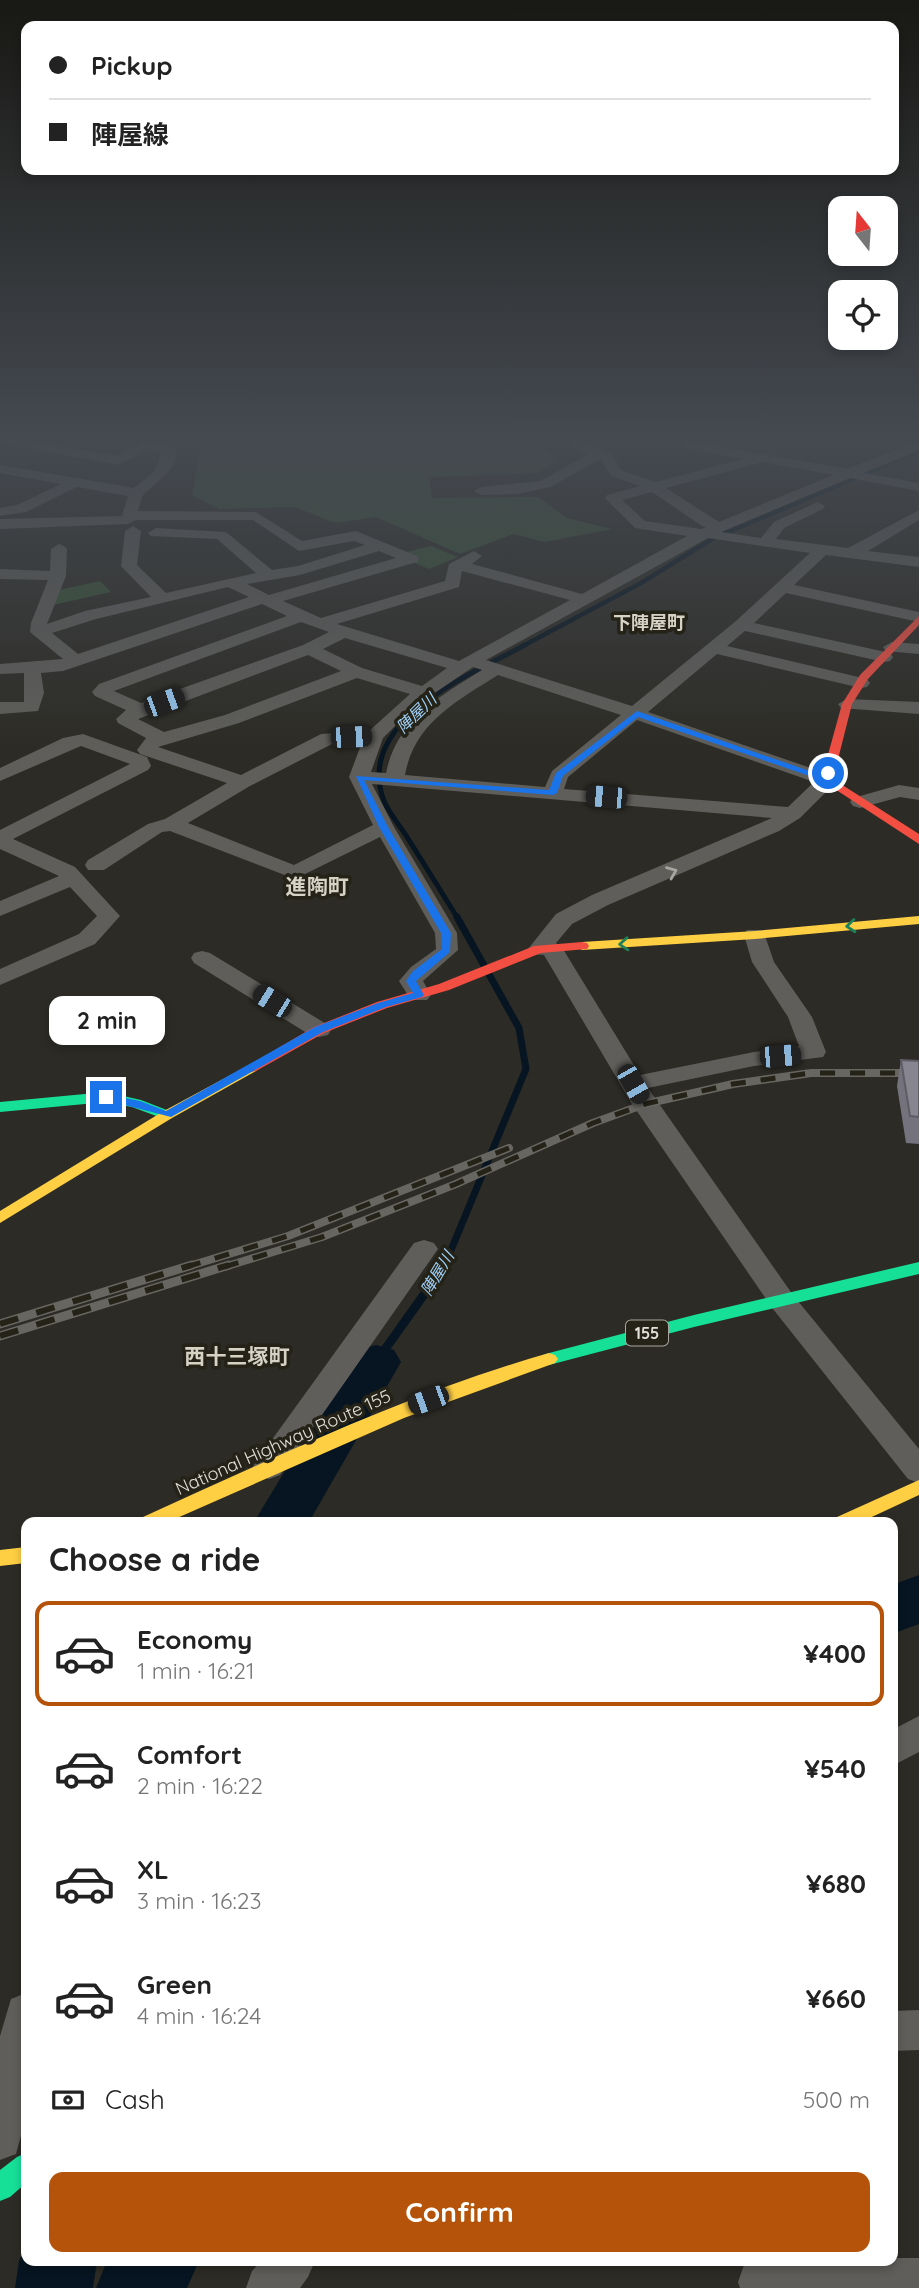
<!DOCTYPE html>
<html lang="en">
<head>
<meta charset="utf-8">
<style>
  body { margin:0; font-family:Quicksand,"Noto Sans JP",sans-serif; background:#f2f2f2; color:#222; height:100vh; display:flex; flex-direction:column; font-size:26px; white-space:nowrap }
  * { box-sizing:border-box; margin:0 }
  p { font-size:23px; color:#767676 }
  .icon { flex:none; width:38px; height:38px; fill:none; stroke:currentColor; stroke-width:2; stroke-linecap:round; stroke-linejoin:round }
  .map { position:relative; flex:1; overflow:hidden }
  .side { position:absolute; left:21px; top:1517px; width:877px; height:749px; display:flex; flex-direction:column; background:#fff; border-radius:14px; box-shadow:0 4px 10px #0003 }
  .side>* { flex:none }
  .hud { position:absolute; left:21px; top:21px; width:878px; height:154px; border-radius:14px; box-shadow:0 4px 10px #0003; display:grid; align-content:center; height:154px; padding:0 28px; background:#fff }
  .needle { width:46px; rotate:343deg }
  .tools { position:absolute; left:828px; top:196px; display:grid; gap:14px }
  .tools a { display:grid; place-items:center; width:70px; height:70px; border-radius:14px; background:#fff; box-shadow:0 4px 10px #0003; font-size:35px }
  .end { position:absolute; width:32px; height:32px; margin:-16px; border:9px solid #1a73e8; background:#fff; box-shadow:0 0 0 4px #fff }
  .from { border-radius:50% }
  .bubble { position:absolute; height:49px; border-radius:14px; background:#fff; box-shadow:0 4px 10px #0003; font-size:23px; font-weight:700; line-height:49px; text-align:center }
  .car { position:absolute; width:21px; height:42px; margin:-21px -10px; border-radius:9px; box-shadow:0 0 5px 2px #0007; background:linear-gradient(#222 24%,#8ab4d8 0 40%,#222 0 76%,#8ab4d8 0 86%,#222 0) }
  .hud b { display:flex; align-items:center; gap:24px; height:66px; font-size:26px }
  .hud b+b { border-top:2px solid #e0e0e0 }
  .hud i { width:18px; height:18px; background:#222 }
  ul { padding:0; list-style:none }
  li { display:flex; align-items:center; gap:21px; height:105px; margin:0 14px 10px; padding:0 14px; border:4px solid transparent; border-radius:14px }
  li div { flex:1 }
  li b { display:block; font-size:26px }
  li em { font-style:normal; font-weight:700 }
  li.on { border-color:#b45309 }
  li>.icon { width:63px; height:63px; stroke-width:1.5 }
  h2 { padding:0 28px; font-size:32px; line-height:84px }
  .pay { display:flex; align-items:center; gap:18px; height:77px; padding:0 28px; font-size:26px }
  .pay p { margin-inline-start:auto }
  .action { display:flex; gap:14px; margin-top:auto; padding:14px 28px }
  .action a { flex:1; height:80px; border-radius:14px; background:#b45309; color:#fff; font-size:28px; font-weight:700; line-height:80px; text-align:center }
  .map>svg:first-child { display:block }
  .green { fill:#385135 }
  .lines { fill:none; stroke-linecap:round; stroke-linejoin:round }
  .stream-far3 { stroke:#061521; stroke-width:4.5 }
  .stream-far2 { stroke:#061521; stroke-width:5 }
  .stream-far1 { stroke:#061521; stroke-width:7 }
  .stream { stroke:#061521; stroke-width:9 }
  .river { fill:#061521; fill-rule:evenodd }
  .path { stroke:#5f5e5b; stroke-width:2.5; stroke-dasharray:1 2.5; stroke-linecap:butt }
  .street { fill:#5f5e5a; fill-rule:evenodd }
  .fast { fill:#16e098; fill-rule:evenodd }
  .slow { fill:#ffcf43; fill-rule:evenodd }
  .jam { fill:#f24e42; fill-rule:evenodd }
  .rail-far1-casing { stroke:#676661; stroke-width:8 }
  .rail-casing { stroke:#676661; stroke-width:9 }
  .rail-far1 { stroke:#252318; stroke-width:5; stroke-dasharray:15; stroke-linecap:butt }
  .rail { stroke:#252318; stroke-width:6; stroke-dasharray:19; stroke-linecap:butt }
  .wall { fill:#74727c }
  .building { fill:#878590; stroke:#5e5d65; stroke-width:2 }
  .oneway { stroke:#a6a6a0 }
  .oneway2 { stroke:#1e8258 }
  .route { fill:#1a73e8 }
  .labels { text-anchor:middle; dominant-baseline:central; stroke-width:7; stroke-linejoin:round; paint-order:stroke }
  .far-water-label { font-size:16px; font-style:italic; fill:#a0d1f9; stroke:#252318 }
  .shield { fill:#252318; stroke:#a9a79f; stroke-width:2 }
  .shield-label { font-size:16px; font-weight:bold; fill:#e1e0d9 }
  .far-quarter-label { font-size:18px; font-weight:bold; fill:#d6d3c5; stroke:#252318 }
  .street-label { font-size:18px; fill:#e1e0d9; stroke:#252318 }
  .quarter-label { font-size:21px; font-weight:bold; fill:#d6d3c5; stroke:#252318 }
</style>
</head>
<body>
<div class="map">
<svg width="919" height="2288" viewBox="0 0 919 2288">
  <rect width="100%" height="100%" fill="#2c2b25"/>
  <path class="green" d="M186 435H309L326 448 360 442 368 435H524L558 460 537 473 429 477 432 498 538 497 567 518 612 529 545 542 513 534 460 554 376 517 335 523 295 507 219 509 192 495 202 439Z
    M431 546 458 557 429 569 410 561 403 553Z
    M100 581 111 592 53 605 59 590Z"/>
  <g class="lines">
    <path class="stream-far3" d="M521 647 641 583 712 539 919 451"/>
    <path class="stream-far2" d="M458 919C441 891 424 864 407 837 400 826 389 813 384 801 353 721 472 674 525 645"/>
    <path class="stream-far1" d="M444 1267 526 1069 519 1028 457 917"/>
    <path class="stream" d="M376 1362 445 1265"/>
    <path class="river" d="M376 1345 394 1350 401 1362 309 1522H254L358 1350Z
      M919 1575V1624L892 1634V1585Z
      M26 2244V2261H97L93 2288H15L19 2261Z
      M107 2261H199L187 2288H96Z"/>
    <path class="path" d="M873 441 889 435"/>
    <path class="street" d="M0 435 116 456 144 442 175 447C181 469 157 481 144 494 141 498 140 505 138 511L256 512 302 541 356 531 417 556 419 559 417 562 283 601 321 618 445 581 449 564 474 551 482 556 472 564 582 594 687 536 635 528 605 498 607 495 640 486 611 476 601 459 550 487 518 494 481 495 474 491 481 487 540 481 589 454 572 447 561 435H575L582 441 612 454 621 470 655 482 743 459 685 448V442L690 441 847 469 919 441V450L864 473 919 483V491L850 478 721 532 761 538 774 522 818 502 825 506 823 509 784 528 776 539 848 548 919 510V520L868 551 919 557V567L826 555 794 585 919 612V622L786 593 754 623 890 653 893 657 890 661 884 662 745 631 727 646 867 679 870 683 867 687 861 688 717 654 648 712 834 776 837 780 834 784 800 818 779 831 608 905 572 924 556 943 563 949 640 1075 754 1052 799 1046 788 1017 752 962 744 935 747 930H763L774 962 812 1017 826 1052 823 1057 754 1066 648 1088 793 1295 919 1449V1483L908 1479 773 1309 632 1104 544 955 531 954 528 949 556 914 592 895 772 818 372 784 394 827 457 933 458 950 423 981 431 995 427 1000H411L399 981 411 967 436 949 435 933 380 837 295 879 170 831 162 832 104 870H88L85 865 88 860 148 824 165 819 227 783 140 754 137 750 146 738 118 723 116 719 126 710 95 696 92 692 99 684 287 616 262 604 63 671 41 673 44 693 38 711 0 714V702H24V673L0 674V664L63 659 30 632 31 623 48 580 0 579V569L50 571 51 549 59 544 64 546 67 549 66 576 47 624 85 611 151 597 121 566 125 531 133 526 141 531 137 565 166 593 256 573 217 539 151 536 148 533 156 528 226 532 272 570 298 566 365 545 354 541 299 551 253 520H136L128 524 0 529V519L122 516 128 496 77 487 26 512 0 516V508L17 505 61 484 0 473V465L134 488 154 472 162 453 146 450 118 465 0 443ZM763 462 833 475 719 522 666 488ZM652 492 702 526 706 527 701 529 645 521 622 500ZM708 538 810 553 736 621 632 706 486 660ZM379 551 396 558 269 595 247 584 300 575ZM462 571 570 600 459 661 337 624 459 587ZM228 587 249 597 78 654 52 633 96 619ZM301 622 329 632 303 645 141 703 114 691ZM345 638 447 668 422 686 362 668 323 649ZM308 655 341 671 225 715 164 732 138 719ZM473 667 482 670C440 696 396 721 386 773L371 772 383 738 414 707ZM498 675 621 715 552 771 545 787 405 775C414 723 457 701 498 675ZM357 678 410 694 369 731 321 734 241 775 158 747 239 723ZM637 720 814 782 788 807 564 789 568 777ZM362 742 349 777 373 825 294 865 188 823 250 786 332 744Z
      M892 642 919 644V654L886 651 883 647Z
      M847 699 919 702V714L841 708 838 704Z
      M83 734 147 757 151 766 148 770 13 839 75 867 120 916 95 944 0 985V969L79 934 97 916 70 887 0 916V901L59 876 0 849V830L130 764 81 746 0 781V768L63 738Z
      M899 785 919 788V800L900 797 860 808 853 806 850 802 853 798Z
      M202 951 210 953 328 1025 331 1030 328 1035 319 1037 310 1035 194 963 191 958 194 953Z
      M424 1240 434 1243 438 1249 280 1475 269 1479 258 1475 253 1467 258 1459 414 1243Z
      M919 1716V1752L892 1766V1730Z
      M26 1993V2117L16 2154 0 2160V2036L11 1999Z
      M919 2010V2050L892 2051V2011Z
      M892 2258H919V2288H740L738 2282 744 2265 755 2261H892Z
      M261 2261H315L308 2277 300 2288H246L252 2271Z"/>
    <path class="fast" d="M106 1092 141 1100 172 1112 175 1115 167 1120 132 1107 106 1102 0 1112V1102Z
      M919 1262V1274L694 1327 549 1365 543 1363 540 1359 543 1355 549 1353 694 1315Z
      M26 2153V2183L10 2197 0 2201V2170L17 2157Z"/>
    <path class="slow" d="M919 916V924L755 939 582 950 575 946 582 942 755 931Z
      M251 1064 258 1068 256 1071 172 1118 0 1223V1211L162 1112Z
      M549 1353 555 1355 558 1359 555 1363 404 1418 168 1522H140L143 1517C276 1457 409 1393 549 1353Z
      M919 1480V1495L861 1522H834L837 1517Z
      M26 1547V1563L0 1566V1550Z"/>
    <path class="jam" d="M919 616V625L868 679 852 704 833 779 919 834V844L821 780 842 704 860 675Z
      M582 942 587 943 589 946 587 949 541 953 449 990 387 1008 324 1033 256 1071 251 1072 244 1068 314 1027 377 1002 439 984 534 946Z"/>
    <defs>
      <path id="rail-far1" d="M186 1267 288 1236 509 1148
        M224 1267 322 1237 456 1184 593 1123 645 1104 733 1084 811 1073H919"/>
      <path id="rail" d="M0 1324 192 1265
        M0 1336 229 1265"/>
    </defs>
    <use href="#rail-far1" class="rail-far1-casing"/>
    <use href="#rail" class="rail-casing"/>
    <use href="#rail-far1" class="rail-far1"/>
    <use href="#rail" class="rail"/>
  </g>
  <path class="wall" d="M901 1060 919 1061V1144L906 1143 897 1086Z"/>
  <path class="building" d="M901 1060 919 1061V1117L910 1116Z"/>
  <defs><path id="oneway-chevron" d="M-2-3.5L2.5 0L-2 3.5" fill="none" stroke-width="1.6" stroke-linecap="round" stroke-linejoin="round" transform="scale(1.75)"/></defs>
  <use class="oneway" href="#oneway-chevron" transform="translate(672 872) rotate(-22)"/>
  <g class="oneway2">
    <use href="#oneway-chevron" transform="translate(851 926) rotate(175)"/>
    <use href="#oneway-chevron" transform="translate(624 944) rotate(176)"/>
  </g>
  <linearGradient id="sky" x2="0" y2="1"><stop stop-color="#181814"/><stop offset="0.58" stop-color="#454a51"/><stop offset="1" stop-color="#454a51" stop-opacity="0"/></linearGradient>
  <rect width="919" height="755" fill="url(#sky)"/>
  <path class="route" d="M637 711 824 776 825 772H831V780L824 781 638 717 563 776 557 793 553 795 364 780 388 827 451 933 450 952 416 981 424 995 422 997 386 1007 323 1032 171 1117 102 1099V1095L106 1094 140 1101 166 1111 315 1027 378 1003 413 993 406 981 412 972 442 949 441 933 379 827 356 776 549 790 556 773Z"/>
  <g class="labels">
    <g class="far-water-label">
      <text transform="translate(416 713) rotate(-44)">陣屋川</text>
      <text transform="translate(437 1273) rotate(-59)">陣屋川</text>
    </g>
    <rect class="shield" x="626" y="1320.5" width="42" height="25" rx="5"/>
    <g class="shield-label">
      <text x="647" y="1333">155</text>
    </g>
    <g class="far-quarter-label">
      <text x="649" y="622">下陣屋町</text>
    </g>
    <g class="street-label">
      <text transform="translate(283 1442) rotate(-24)">National Highway Route 155</text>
    </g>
    <g class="quarter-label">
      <text x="317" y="886">進陶町</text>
      <text x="237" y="1356">西十三塚町</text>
    </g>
  </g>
</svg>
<div class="tools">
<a><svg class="needle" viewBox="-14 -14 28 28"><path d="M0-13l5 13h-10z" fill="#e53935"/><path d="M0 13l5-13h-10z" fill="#767676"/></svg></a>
<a><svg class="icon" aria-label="locate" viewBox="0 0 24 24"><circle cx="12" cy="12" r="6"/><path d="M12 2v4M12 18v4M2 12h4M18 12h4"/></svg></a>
</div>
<i class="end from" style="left:828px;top:773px"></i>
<i class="end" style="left:106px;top:1097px"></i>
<div class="bubble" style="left:49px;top:996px;width:116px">2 min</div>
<i class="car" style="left:164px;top:702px;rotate:70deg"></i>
<i class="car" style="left:351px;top:737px;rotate:88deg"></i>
<i class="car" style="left:606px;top:797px;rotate:275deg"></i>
<i class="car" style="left:272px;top:1001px;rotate:302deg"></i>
<i class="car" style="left:780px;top:1056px;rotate:85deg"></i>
<i class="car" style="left:633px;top:1084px;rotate:150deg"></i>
<i class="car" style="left:428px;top:1400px;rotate:250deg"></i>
<div class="hud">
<b><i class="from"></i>Pickup</b>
<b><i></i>陣屋線</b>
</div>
<section class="side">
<h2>Choose a ride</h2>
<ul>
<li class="on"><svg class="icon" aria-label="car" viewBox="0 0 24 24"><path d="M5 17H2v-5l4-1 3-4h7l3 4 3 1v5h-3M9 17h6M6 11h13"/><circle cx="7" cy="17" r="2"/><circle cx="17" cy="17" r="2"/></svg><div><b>Economy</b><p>1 min · 16:21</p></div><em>¥400</em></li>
<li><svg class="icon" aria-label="car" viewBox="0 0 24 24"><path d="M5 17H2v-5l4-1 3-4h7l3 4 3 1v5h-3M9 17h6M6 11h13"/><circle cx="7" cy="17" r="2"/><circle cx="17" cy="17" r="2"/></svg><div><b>Comfort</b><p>2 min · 16:22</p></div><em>¥540</em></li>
<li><svg class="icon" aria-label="car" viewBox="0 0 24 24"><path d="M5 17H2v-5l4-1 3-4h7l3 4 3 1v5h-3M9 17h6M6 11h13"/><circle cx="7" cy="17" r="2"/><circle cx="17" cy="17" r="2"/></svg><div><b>XL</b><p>3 min · 16:23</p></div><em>¥680</em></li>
<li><svg class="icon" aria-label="car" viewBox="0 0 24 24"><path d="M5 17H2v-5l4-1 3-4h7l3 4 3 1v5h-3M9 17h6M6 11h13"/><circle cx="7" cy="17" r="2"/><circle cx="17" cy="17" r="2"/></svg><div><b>Green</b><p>4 min · 16:24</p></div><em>¥660</em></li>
</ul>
<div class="pay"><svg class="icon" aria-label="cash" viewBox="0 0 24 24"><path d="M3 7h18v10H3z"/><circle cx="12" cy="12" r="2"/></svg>Cash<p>500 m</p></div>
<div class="action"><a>Confirm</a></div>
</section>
</div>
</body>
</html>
